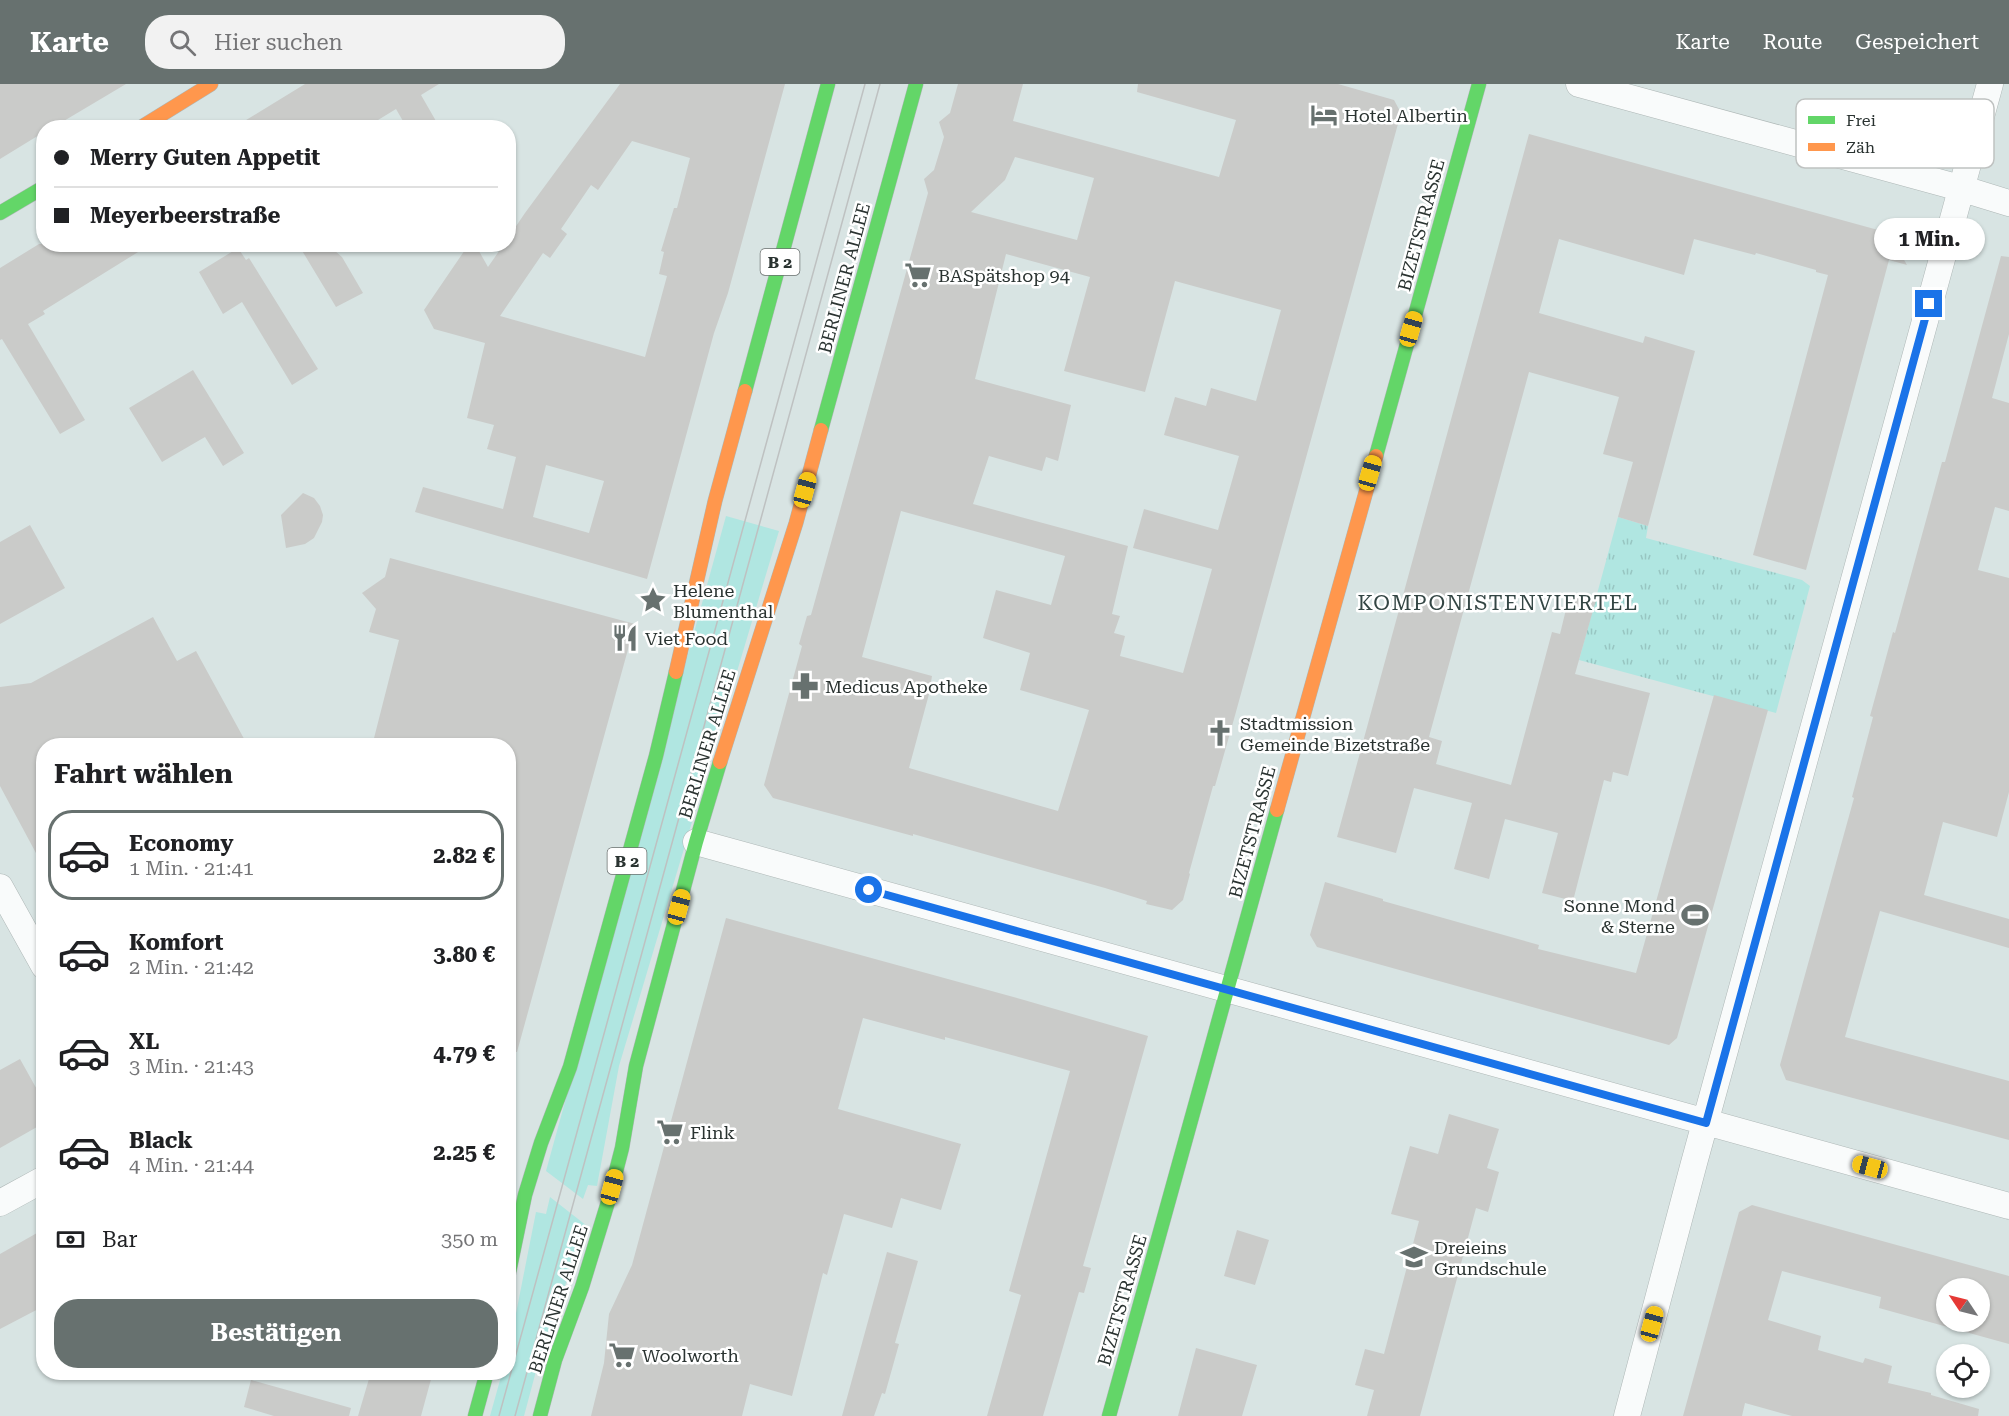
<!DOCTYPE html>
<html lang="de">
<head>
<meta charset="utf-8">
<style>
  body { margin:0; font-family:"Roboto Serif",serif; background:#f2f2f2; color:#202124; height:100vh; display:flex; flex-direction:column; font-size:22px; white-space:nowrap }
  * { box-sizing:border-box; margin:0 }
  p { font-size:20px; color:#757577 }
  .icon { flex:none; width:33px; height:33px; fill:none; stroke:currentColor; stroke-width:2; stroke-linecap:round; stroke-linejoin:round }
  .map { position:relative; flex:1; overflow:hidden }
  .drawer { position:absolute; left:36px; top:654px; width:480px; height:642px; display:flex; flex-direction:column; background:#fff; border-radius:24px; box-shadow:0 2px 4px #0004 }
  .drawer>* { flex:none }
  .hud { position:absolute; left:36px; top:36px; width:480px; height:132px; border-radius:24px; box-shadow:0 2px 4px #0004; display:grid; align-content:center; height:132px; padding:0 18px; background:#fff }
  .needle { width:39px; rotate:305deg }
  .fabs { position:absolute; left:1936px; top:1194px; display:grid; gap:12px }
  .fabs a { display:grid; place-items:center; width:54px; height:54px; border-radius:50%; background:#fff; box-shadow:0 2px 4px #0004; font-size:30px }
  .end { position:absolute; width:27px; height:27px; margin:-14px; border:8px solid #1a73e8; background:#fff; box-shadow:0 0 0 3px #fff }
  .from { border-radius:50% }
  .bubble { position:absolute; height:42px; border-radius:21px; background:#fff; box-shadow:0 2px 4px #0004; font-size:20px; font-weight:700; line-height:42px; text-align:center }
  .car { position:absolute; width:18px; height:36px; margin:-18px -9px; border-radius:8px; box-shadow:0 0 4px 2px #0007; background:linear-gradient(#f5c518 24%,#345 0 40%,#f5c518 0 76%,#345 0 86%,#f5c518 0) }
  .hud b { display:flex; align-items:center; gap:21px; height:57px; font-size:22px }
  .hud b+b { border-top:2px solid #e0e0e0 }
  .hud i { width:15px; height:15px; background:#202124 }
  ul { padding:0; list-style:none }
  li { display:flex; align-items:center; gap:18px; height:90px; margin:0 12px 9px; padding:0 6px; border:3px solid transparent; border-radius:24px }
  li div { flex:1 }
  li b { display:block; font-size:22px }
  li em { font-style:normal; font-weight:700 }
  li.on { border-color:#67716f }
  li>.icon { width:54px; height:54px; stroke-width:1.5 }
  h2 { padding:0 18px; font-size:27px; line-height:72px }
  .pay { display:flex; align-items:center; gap:15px; height:66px; padding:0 18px; font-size:22px }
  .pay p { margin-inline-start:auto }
  .action { display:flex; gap:12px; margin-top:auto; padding:12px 18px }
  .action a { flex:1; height:69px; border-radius:24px; background:#67716f; color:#fff; font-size:24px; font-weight:700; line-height:69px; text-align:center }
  header { display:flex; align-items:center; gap:36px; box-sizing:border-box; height:84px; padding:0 30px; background:#67716f; color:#fff }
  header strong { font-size:28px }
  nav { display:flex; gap:33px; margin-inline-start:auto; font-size:21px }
  .search { width:420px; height:54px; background:#f2f2f2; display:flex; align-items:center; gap:15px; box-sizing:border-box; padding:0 21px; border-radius:24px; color:#757577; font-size:22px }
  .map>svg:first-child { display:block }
  .grass { fill:#b0e6e1 }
  .park { fill:url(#park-tufts) }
  .building { fill:#cacbc9; fill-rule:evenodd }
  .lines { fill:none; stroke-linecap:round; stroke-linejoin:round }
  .street-casing { stroke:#aeb7b6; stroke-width:27 }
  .fast-casing { stroke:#aeb7b6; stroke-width:15 }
  .slow-casing { stroke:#aeb7b6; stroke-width:15 }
  .street { stroke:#f9fbfb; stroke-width:26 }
  .fast { stroke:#63d668; stroke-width:14 }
  .slow { stroke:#ff974d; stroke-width:14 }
  .tram { stroke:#bec1c1; stroke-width:1.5 }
  .route { stroke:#1a73e8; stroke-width:8 }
  .labels { text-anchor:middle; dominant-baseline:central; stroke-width:5; stroke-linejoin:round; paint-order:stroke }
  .shield { fill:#fff; stroke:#6a706f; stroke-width:1.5 }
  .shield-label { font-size:16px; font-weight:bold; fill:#2a3331 }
  .poi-label { font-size:18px; fill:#2a3331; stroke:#fff; text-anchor:start }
  .street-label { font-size:18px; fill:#2a3331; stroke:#fff }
  .quarter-label { font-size:21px; letter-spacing:1.5px; fill:#344644; stroke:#fff }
  .key { fill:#fff; stroke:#bfc2c1; stroke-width:1.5 }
  .key-label { font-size:16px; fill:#2a3331 }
</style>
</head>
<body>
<header>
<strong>Karte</strong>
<div class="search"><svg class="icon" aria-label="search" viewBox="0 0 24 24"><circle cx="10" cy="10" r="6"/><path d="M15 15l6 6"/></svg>Hier suchen</div>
<nav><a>Karte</a><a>Route</a><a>Gespeichert</a></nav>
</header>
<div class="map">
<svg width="2009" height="1332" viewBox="0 0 2009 1332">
  <defs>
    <pattern id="park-tufts" width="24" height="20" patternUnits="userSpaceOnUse" patternTransform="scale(1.5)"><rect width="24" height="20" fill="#b0e6e1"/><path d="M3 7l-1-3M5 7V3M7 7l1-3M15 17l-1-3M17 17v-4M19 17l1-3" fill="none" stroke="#98c6c2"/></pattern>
  </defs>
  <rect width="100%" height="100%" fill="#d8e4e3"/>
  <path class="grass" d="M726 432 779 447 619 982 597 1102 588 1101 583 1115 546 1087Z
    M550 1113 587 1142 543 1261 524 1332H490L502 1289 508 1288 509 1265 536 1128 546 1130Z"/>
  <path class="park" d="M1618 433 1648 442 1646 454 1802 496 1810 502 1776 629 1579 576Z"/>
  <path class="building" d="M0 0H126L52 44H44V48L0 75Z
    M305 0H439L421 11 440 44H407L396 25 365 44H233Z
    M620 0H785L728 209 714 249 647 495 415 428 423 403 503 425 516 373 487 365 494 341 467 334 485 259 434 245 424 226 469 160H475L488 183 504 160H508V154L525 129ZM632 57 690 74 677 124H674L661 167 664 168 659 190 667 192 645 273 500 232 543 169 550 174 567 150 561 145 591 101 598 106ZM546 381 604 397 589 449 533 433Z
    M958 0H1023L1013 37 1219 93 1236 36 1137 8 1138 0H1338L1394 16 1401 29 1234 635 1215 702H1213L1189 789 1190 790 1183 816 1172 826 1146 820 1147 817 1105 804 913 750V752L773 714 764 701 802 562 799 560 807 532 811 531 928 109 924 95 934 86 944 53 939 38 950 29ZM1015 73 1094 94 1077 156 971 128 1005 96ZM1006 170 1090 193 1064 287 1145 308 1175 197 1281 226 1256 317 1211 304 1206 322 1175 313 1164 351 1239 372 1218 446 1144 425 1133 464 1212 485 1183 589 1120 572 1125 552 1114 549 1120 532 1112 530 1128 462 973 420 989 372 1042 387 1046 373 1058 377 1071 321 975 295ZM901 427 1065 472 1051 521 996 506 983 554 1030 569 1020 606 1089 626 1058 727 909 684 932 599 931 598 932 592 862 573Z
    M1529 50 1889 149 1907 181 1889 176 1806 486 1753 471 1828 191 1816 188V186L1756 169 1755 171 1694 155 1684 191 1559 155 1539 229 1643 259 1645 252 1695 267 1648 442 1618 433 1633 378 1603 370 1619 313 1529 288 1429 653 1442 657 1436 680 1511 701 1552 548 1560 550 1570 509 1596 516 1575 590 1650 609 1628 692 1613 688 1611 698 1604 696 1573 817 1542 809 1558 749 1505 735 1489 795 1454 785 1472 719 1414 704 1396 769 1337 753Z
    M39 160H151L43 227 45 230 28 240 85 336 60 350 2 255 0 256V184Z
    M298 160H327L342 173 363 209 336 223Z
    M238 164 246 176 249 174 318 285 292 301 242 218 223 230 199 188Z
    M2001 172 2009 173V250L1992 314 2009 319V427L1995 423 1978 486 2009 494V708L1997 753 1943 738 1924 811 2009 835V864L1880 827 1845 953 2009 997V1056L1786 996 1780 981 1854 714 1852 713 1873 633 1870 632 1893 548 1895 549 1942 378H1945Z
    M193 286 244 369 223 382 205 353 162 378 129 324Z
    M303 409 314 414 320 422 323 431 322 438 314 454 305 460 286 464 281 431Z
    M30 441 65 504 0 540V458Z
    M390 474 635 540 517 968 508 967V662H372L399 556 369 548 376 525 362 509 385 493Z
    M153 533 177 577 196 567 248 662H44V784L0 702V603L31 599Z
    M1714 611 1768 626 1677 954 1669 961 1317 863 1310 851 1325 798 1383 815V817L1539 861 1538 865 1636 889Z
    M726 834 1024 916 1148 952 1083 1182 1091 1184 1084 1209 1079 1208 1043 1332H987L1021 1211 1009 1207 1070 987 945 953V956L863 934 838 1025 961 1060 941 1126 901 1114 892 1144 844 1130 827 1191 823 1189 792 1312 750 1300 742 1332H591L604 1279 609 1230 632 1181Z
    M20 975 44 1018V1039L0 1064V986Z
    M1449 1030 1499 1045 1487 1084 1499 1088 1488 1128 1476 1124 1420 1332H1367L1374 1306 1355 1301 1365 1265 1384 1270 1419 1137 1391 1130 1410 1062 1438 1070Z
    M1752 1121 2009 1192V1260L1879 1224 1881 1213 1782 1187 1768 1236 1821 1252 1818 1266 1863 1279 1865 1274 1892 1282 1888 1299 1931 1309V1311L1979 1325 1978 1332H1792L1745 1319 1742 1332H1683L1739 1128ZM1947 1204H1980V1238H1947Z
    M44 1145V1222L0 1245V1170Z
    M1237 1146 1269 1156 1255 1201 1224 1192Z
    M887 1168 918 1177 895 1259 899 1260 885 1310 882 1309 874 1332H842Z
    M1196 1264 1257 1281 1242 1332H1178Z
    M371 1288H433L421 1332H358Z
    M251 1296 351 1324 349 1332H274L244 1323Z"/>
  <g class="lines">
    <defs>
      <path id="street" d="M1579 0 1960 104 2009 119
        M696 758 2009 1122
        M0 803 44 882
        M0 1119 44 1095
        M1627 1332 1694 1079 1990 0"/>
      <path id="fast" d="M0 129 44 103
        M745 307 828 0
        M821 346 916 0
        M1376 372 1479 0
        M508 1193 525 1111 541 1059 570 983 656 672 676 588
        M475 1332 487 1288
        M540 1332 555 1276 582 1203 608 1118 622 1064 636 982 696 758 720 678
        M1109 1332 1277 726"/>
      <path id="slow" d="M140 44 211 0
        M676 588 715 417 745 307
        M720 678 796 439 821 346
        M1277 726 1376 372"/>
    </defs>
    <use href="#street" class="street-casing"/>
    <use href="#fast" class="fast-casing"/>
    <use href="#slow" class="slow-casing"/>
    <use href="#street" class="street"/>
    <use href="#fast" class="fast"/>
    <use href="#slow" class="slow"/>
    <path class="tram" d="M499 1332 865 0
      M515 1332 880 0"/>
  </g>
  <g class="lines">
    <path class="route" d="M869 806 1706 1039 1929 220"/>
  </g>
  <defs>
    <symbol id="hotel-bare" viewBox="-9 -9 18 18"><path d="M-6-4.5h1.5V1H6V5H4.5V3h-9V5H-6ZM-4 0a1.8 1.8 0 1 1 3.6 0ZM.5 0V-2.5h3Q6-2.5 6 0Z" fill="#67716f" stroke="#fff" stroke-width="2.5" paint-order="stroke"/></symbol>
    <symbol id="supermarket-bare" viewBox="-9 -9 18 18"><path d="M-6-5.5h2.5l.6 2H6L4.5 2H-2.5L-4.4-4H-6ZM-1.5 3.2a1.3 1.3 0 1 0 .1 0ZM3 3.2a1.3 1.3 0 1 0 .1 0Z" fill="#67716f" stroke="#fff" stroke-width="2.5" paint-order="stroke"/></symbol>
    <symbol id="sight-bare" viewBox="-9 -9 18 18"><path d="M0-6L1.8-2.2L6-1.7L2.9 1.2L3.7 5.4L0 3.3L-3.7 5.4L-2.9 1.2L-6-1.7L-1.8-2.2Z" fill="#67716f" stroke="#fff" stroke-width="2.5" paint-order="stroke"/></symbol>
    <symbol id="restaurant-bare" viewBox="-9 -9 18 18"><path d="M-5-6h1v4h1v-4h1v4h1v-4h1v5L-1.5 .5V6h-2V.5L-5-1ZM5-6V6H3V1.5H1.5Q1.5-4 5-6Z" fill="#67716f" stroke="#fff" stroke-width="2.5" paint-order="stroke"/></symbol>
    <symbol id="pharmacy-bare" viewBox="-9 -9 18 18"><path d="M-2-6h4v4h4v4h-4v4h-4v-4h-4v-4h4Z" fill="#67716f" stroke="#fff" stroke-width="2.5" paint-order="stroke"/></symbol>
    <symbol id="church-bare" viewBox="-9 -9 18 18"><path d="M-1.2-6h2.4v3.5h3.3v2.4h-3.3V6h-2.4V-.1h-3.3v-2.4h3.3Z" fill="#67716f" stroke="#fff" stroke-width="2.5" paint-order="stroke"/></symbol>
    <symbol id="stadium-bare" viewBox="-9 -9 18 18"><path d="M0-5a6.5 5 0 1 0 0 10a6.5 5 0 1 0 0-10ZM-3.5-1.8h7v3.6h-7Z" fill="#67716f" stroke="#fff" stroke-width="2.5" paint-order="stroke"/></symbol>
    <symbol id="school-bare" viewBox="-9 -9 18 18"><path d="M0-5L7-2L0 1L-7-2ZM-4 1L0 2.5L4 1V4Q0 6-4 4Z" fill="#67716f" stroke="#fff" stroke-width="2.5" paint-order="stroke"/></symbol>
  </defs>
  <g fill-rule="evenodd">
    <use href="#hotel-bare" x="1305" y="12" width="38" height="38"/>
    <use href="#supermarket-bare" x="899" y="172" width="38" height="38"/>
    <use href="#sight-bare" x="634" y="497" width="38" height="38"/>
    <use href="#restaurant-bare" x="606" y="535" width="38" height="38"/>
    <use href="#pharmacy-bare" x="786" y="583" width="38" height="38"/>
    <use href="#church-bare" x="1201" y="630" width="38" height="38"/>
    <use href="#stadium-bare" x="1676" y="812" width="38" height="38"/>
    <use href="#supermarket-bare" x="651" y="1029" width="38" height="38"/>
    <use href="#school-bare" x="1395" y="1154" width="38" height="38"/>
    <use href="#supermarket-bare" x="603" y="1252" width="38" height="38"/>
  </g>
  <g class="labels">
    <g class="shield">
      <rect x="760.5" y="165" width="39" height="26" rx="4.5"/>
      <rect x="607.5" y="764" width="39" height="26" rx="4.5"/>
    </g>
    <g class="shield-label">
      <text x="780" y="178">B 2</text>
      <text x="627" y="777">B 2</text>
    </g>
    <g class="poi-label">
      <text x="1344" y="31">Hotel Albertin</text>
      <text x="938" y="191">BASpätshop 94</text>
      <text x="673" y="506">Helene<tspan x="673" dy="21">Blumenthal</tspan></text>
      <text x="645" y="554">Viet Food</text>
      <text x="825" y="602">Medicus Apotheke</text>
      <text x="1240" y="639">Stadtmission<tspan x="1240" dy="21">Gemeinde Bizetstraße</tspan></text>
      <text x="1675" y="821" text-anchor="end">Sonne Mond<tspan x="1675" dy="21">&amp; Sterne</tspan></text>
      <text x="690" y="1048">Flink</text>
      <text x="1434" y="1163">Dreieins<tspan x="1434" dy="21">Grundschule</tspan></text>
      <text x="642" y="1271">Woolworth</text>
    </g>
    <g class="street-label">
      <text transform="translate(1421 141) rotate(-75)">BIZETSTRASSE</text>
      <text transform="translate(844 194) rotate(-75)">BERLINER ALLEE</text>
      <text transform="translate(707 660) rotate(-73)">BERLINER ALLEE</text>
      <text transform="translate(1252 748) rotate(-75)">BIZETSTRASSE</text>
      <text transform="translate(558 1215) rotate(-72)">BERLINER ALLEE</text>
      <text transform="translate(1122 1216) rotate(-74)">BIZETSTRASSE</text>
    </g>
    <g class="quarter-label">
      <text x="1498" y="519">KOMPONISTENVIERTEL</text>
    </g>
  </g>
  <rect x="1796" y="15" width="198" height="69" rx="9" class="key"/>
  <rect x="1808" y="32" width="27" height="8" fill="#63d668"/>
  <rect x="1808" y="59" width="27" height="8" fill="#ff974d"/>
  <g class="key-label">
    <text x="1846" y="42">Frei</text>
    <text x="1846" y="69">Zäh</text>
  </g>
</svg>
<div class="fabs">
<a><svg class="needle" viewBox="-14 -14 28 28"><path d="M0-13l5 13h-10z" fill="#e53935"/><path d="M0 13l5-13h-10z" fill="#757577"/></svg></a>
<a><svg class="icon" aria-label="locate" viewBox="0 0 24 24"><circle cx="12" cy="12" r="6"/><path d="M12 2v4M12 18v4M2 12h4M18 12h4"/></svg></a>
</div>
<i class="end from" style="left:869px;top:806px"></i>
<i class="end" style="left:1929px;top:220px"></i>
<div class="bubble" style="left:1874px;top:134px;width:111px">1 Min.</div>
<i class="car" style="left:1411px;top:245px;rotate:16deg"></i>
<i class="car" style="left:1370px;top:389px;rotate:16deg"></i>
<i class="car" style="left:805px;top:406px;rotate:15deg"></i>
<i class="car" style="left:679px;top:823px;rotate:15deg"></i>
<i class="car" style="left:1870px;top:1083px;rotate:285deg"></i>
<i class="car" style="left:612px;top:1103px;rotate:15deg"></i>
<i class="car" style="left:1652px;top:1240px;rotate:15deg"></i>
<div class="hud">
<b><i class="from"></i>Merry Guten Appetit</b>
<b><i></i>Meyerbeerstraße</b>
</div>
<section class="drawer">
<h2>Fahrt wählen</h2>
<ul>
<li class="on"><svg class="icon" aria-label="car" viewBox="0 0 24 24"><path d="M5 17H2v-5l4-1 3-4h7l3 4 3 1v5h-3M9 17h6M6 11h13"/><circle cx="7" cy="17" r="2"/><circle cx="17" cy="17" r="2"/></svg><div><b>Economy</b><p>1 Min. · 21:41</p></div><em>2.82 €</em></li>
<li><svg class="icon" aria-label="car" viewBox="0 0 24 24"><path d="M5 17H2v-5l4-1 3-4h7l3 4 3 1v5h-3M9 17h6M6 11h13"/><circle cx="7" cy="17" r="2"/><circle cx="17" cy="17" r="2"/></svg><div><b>Komfort</b><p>2 Min. · 21:42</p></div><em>3.80 €</em></li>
<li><svg class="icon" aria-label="car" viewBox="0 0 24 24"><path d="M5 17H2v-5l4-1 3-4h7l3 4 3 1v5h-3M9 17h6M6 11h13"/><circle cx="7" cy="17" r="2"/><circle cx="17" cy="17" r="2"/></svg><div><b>XL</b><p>3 Min. · 21:43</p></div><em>4.79 €</em></li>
<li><svg class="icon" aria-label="car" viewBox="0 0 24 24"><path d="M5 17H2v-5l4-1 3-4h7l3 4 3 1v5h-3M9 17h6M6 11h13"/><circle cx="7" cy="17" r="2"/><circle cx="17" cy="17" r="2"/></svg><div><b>Black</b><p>4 Min. · 21:44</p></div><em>2.25 €</em></li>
</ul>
<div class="pay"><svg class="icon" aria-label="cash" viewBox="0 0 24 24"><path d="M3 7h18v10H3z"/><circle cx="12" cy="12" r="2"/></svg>Bar<p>350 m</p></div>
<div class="action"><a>Bestätigen</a></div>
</section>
</div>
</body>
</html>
